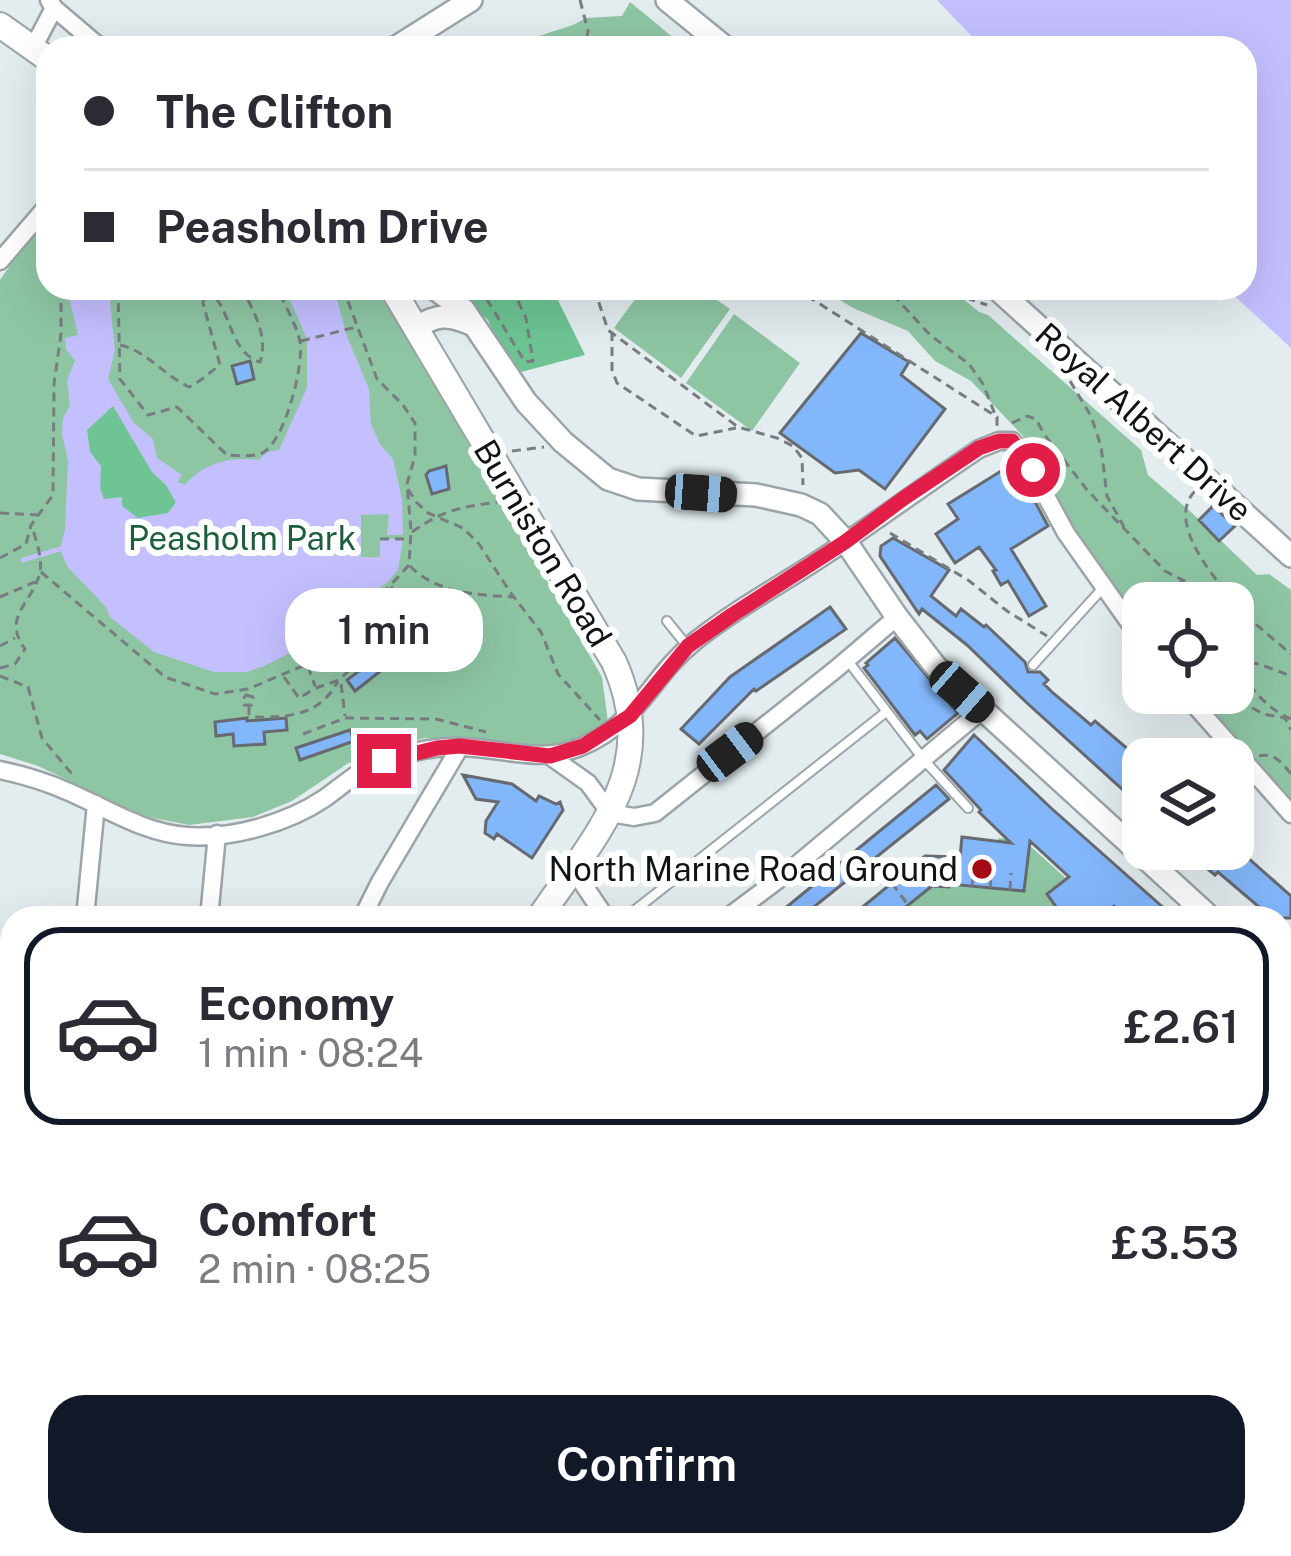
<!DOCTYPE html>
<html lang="en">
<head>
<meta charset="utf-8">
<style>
  body { margin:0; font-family:"Public Sans",sans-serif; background:#f7f7f7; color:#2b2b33; height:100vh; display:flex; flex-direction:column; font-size:45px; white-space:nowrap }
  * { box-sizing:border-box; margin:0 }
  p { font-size:39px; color:#7c7c81 }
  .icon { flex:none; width:66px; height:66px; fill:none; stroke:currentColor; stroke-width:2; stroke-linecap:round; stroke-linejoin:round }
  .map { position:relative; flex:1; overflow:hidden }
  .drawer { position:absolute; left:0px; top:906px; width:1293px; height:651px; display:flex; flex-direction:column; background:#fff; border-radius:36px 36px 0 0; box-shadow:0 12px 48px #0002 }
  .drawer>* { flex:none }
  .hud { position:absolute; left:36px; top:36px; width:1221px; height:264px; border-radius:36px; box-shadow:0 12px 48px #0002; display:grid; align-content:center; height:264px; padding:0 48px; background:#fff }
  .tools { position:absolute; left:1122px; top:582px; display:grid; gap:24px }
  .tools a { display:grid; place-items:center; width:132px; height:132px; border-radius:24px; background:#fff; box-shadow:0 12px 48px #0002; font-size:60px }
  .end { position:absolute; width:54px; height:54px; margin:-27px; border:15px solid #e11d48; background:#fff; box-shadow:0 0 0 6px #fff }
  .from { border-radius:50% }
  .bubble { position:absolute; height:84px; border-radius:36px; background:#fff; box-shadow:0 12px 48px #0002; font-size:39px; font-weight:600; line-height:84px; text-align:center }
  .car { position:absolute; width:36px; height:72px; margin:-36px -18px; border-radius:15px; box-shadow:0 0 9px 3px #0007; background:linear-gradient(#222 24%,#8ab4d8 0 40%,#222 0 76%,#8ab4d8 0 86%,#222 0) }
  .hud b { display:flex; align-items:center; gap:42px; height:114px; font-size:45px }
  .hud b+b { border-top:3px solid #e1e1e2 }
  .hud i { width:30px; height:30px; background:#2b2b33 }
  ul { padding:21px 0 0; list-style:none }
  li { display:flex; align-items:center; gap:36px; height:198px; margin:0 24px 18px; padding:0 24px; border:6px solid transparent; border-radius:36px }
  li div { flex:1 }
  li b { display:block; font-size:45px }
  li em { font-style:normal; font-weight:600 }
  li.selected { border-color:#111827 }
  li>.icon { width:108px; height:108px; stroke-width:1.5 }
  .button { display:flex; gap:24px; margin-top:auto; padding:24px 48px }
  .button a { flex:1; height:138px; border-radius:36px; background:#111827; color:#fff; font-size:48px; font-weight:600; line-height:138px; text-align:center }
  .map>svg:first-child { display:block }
  .green { fill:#8ec6a4 }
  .forest { fill:#6ec593 }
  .water { fill:#c4bfff; fill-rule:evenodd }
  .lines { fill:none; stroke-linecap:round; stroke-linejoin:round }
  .stream { stroke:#c4bfff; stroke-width:4.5 }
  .building { fill:#83b7fb; stroke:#666a70; stroke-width:3 }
  .lane-casing { stroke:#9ba4a7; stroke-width:12 }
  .street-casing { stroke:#9ba4a7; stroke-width:21 }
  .secondary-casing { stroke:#9ba4a7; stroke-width:26 }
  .primary-casing { stroke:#9ba4a7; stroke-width:28 }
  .path { stroke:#777d80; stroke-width:3; stroke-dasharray:9 6; stroke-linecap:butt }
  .lane { stroke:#fff; stroke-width:8 }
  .street { stroke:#fff; stroke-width:16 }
  .secondary { stroke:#fff; stroke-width:21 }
  .primary { stroke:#fff; stroke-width:24 }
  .route { stroke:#e11d48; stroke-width:15 }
  .poi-dot { fill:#a40b15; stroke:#fff; stroke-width:4.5 }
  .labels { text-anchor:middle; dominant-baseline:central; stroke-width:12; stroke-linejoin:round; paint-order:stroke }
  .street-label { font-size:33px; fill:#101315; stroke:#fff }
  .park-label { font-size:33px; fill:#1d5e3d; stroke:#fff }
  .poi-label { font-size:33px; fill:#101315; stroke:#fff; text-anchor:end }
</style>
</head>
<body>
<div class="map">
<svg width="1291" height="1556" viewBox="0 0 1291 1556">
  <rect width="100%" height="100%" fill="#e3ecef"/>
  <path class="green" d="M630 2 686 48H502L573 25 586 18 622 16Z
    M48 223V288H379L602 677 608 722 558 750 486 740 425 738 384 748 347 764 292 801 253 817 189 825 143 816 38 766 0 754V280L22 248Z
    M643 288H700L730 309 681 378 614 328Z
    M820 288H950L979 312 988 315 1141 450 1148 475 1191 512 1257 575 1269 574 1291 590V806L1187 693H1233V603H1143V638L1071 532 1036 457 1022 435 971 381 935 361 908 331 853 308Z
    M734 314 800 363 752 431 686 383Z
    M962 837 997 841 999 838 1007 839V843L1029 845 1110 918H849L925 856 960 857Z"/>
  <path class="forest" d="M452 288H552L585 355 510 375 488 320Z
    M113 406 152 472 166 485 176 503 168 513 138 518 121 506 104 500 100 489 101 467 90 452 87 430Z"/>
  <path class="water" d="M937 0H1291V348L1226 288H1245V48H983Z
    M67 288H113L110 302 115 350 108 379 134 423 153 439 157 458 182 475 177 482 185 485C203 463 231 456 259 460L267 452 279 450 307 388V339L285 288H334L346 334 369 389 371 424 380 444 393 459 402 500 403 535H387L389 514 361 515V557H380V539H403L398 570 387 583 372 592 360 618 349 634 339 643 325 651 288 654 264 666 247 672H214L154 652 110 617 105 606 67 566 60 549 65 530 68 461 62 434 63 418 70 406 67 380 75 361 66 349 65 338 78 335ZM113 406 152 472 166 485 176 502 168 513 138 518 122 506V497L104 499 100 489 101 466 90 452 87 430Z"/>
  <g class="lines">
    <path class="stream" d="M23 560 60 549"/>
  </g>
  <path class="building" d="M861 333 909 362 901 375 945 409 885 489 859 470 835 473 780 433Z
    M250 361 254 379 237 384 232 366Z
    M1014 463 1048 526 1011 549 1046 606 1029 616 1008 581 1001 585 993 571 996 570 979 547 955 563 936 534 958 519 948 504Z
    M446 466 449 489 432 494 426 475 429 471Z
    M1213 506 1235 526 1219 541 1199 520Z
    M893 538 949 570 931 596 956 616 961 609 984 627 986 625 1025 662 1028 672H1040L1048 680 1044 684 1053 693 1091 725 1095 721 1143 762V808L1027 703 967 645 922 609 919 614 880 556 881 546Z
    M830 607 846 629 756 691 754 689 699 744 681 729 730 677Z
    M895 638 958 713 927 739 920 731 915 735 864 668 868 665 866 663Z
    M384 652 392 662 355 691 347 680Z
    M247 718V721L286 718 287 730 264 732 265 744 234 746 233 734 216 736 215 722Z
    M350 730 354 741 300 760 296 748Z
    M974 735 1051 808 1166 910 1169 913 1168 918H1128L1114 906 1103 918H1064L1047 894 1069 877 1030 841 1024 891 950 884 949 887 932 886 892 918H849L925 856 960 857 962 837 1011 843 979 812 981 810 944 770Z
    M463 775 512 784 536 801 539 796 556 804 560 802 563 810 532 858 497 834 494 839 485 833 486 821 498 802 476 799Z
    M936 785 949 799 800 918H773Z
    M1183 849H1238L1291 896V918H1272L1218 872 1215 875Z
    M5 1131 12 1132V1243H2L0 1164Z
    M3 1285H12V1346L0 1345Z
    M0 1380H12V1466L7 1499 0 1498Z"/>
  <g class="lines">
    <defs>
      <path id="lane" d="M667 621 688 647
        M848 661 924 760 968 808
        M1033 665 1102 589
        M625 918 886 712
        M1176 918 1190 901
        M597 1545 598 1556
        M814 1545 815 1556
        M1173 1545 1179 1556
        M78 1556 80 1545
        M199 1556 201 1545
        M323 1556 325 1545"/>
      <path id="street" d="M49 0 54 8 101 48
        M33 48 54 8
        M0 261 48 205
        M1184 693 1291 814
        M550 756 588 783 610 813 634 817 655 813 836 669 897 617
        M0 770C24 775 47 782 69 792 108 809 144 833 187 836 233 839 288 823 325 798 343 785 358 771 378 763 404 754 430 746 458 747 501 747 540 765 583 746 640 721 651 677 694 642 741 604 796 577 845 542 890 511 934 479 979 449L999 441H1012L1022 452 1066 533 1143 642
        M573 869 606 918
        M85 918 96 804
        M209 918 217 834
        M362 918 380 882 460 747
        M727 918 787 873 982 710
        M1281 1130 1291 1127
        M1281 1183 1291 1176
        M1284 1265 1291 1275
        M1281 1319 1291 1312
        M0 1364H12
        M1281 1492 1291 1486
        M537 1545 538 1556
        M660 1545 661 1556
        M750 1545 751 1556
        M866 1545 867 1556
        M948 1545 950 1556
        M1016 1545 1017 1556
        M1269 1545 1275 1556
        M19 1556 20 1545
        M144 1556 145 1545
        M265 1556 266 1545
        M1188 1556 1206 1545"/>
      <path id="secondary" d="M667 0 726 48
        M395 48 471 0
        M434 288 464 310 526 402 563 442 608 479 638 489 756 495 801 505 820 514 846 542 897 617 936 667 1211 918
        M996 288 1291 556
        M416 328C436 314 449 314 471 324
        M1281 980 1291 989"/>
      <path id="primary" d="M0 25 48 59
        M392 288 614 662C662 769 596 834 539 918
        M426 1556 428 1545"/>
    </defs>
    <use href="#lane" class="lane-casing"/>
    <use href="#street" class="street-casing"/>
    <use href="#secondary" class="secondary-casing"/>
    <use href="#primary" class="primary-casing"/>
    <path class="path" d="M580 0 588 31 585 48
      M645 48V43L652 39 673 48
      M118 288 120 379 148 415 177 407 227 455C237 456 256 457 264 452 285 439 304 366 300 342 297 325 284 305 278 288
      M206 288C232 306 228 352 260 362 269 336 253 311 242 288
      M477 288 483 293 525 362 533 361 526 318 512 288
      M594 288 608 330 738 427 777 438 793 446 802 458 803 485
      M778 288 809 297 997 417V427
      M879 288 897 299 930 335 969 364 983 384 996 417
      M938 288 987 305
      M612 332V370L617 383 696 436 736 428
      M301 341 356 327
      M120 345C147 351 162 374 189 387 201 381 209 373 220 365L203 303 205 288
      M1070 381 1091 416 1101 446 1107 496 1124 527
      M1012 423 1027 416 1036 419 1044 434 1087 490 1165 571 1228 603
      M512 451 544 447
      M408 489 416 502 428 513 463 528 479 544 510 592 541 632 558 674 600 720
      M1195 491C1164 523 1218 582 1239 608
      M0 513 37 515
      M412 532C445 509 458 508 497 502
      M890 533 968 580 1007 611 1047 636
      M380 539H409
      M0 558 26 544 31 525 53 495 54 384 61 334V288
      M410 566C436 593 477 595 513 597
      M41 572 165 677 215 694 248 689 345 648 374 603 409 565 411 530 407 484 415 456V423L403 405 377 379 343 288
      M1180 579 1195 603
      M0 597 35 582
      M1233 605 1291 654
      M0 646 15 638
      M1233 660C1248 685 1265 708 1291 719
      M1235 660 1259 664 1291 676
      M308 666 315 686
      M0 668 15 664 25 649C2 618 30 605 39 576 44 561 36 541 32 526
      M0 676 28 687 42 738 72 774
      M284 677 299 698 316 688 339 680 373 648 381 637 392 586
      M341 684 345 716
      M1226 693 1263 714 1285 718 1291 730
      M246 695 253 697 252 705H244L243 699Z
      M249 706V714L254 717C288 718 321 715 338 681
      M303 734 345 718 436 719 486 732
      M1259 756C1274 752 1282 763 1291 774
      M925 856 932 886
      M892 883 908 905
      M972 886 974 869
      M990 888 992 868
      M1010 890 1011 873
      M866 905 875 918
      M1281 1064 1291 1079"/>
    <use href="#lane" class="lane"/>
    <use href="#street" class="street"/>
    <use href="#secondary" class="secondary"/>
    <use href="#primary" class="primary"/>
  </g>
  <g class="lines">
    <path class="route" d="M384 761 437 748 460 746 550 756 583 746 630 716 688 646 732 615 845 542 904 498 979 448 999 441H1012L1033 470"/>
  </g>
  <circle class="poi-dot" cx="982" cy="869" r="12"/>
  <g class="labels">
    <g class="street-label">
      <text transform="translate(1144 422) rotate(42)">Royal Albert Drive</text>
      <text transform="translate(543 543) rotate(59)">Burniston Road</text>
    </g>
    <g class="park-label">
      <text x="242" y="538">Peasholm Park</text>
    </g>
    <g class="poi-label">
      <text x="958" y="869">North Marine Road Ground</text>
    </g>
  </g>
</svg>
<div class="tools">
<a><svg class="icon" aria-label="locate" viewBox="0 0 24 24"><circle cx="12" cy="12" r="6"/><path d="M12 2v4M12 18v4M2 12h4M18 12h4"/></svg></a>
<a><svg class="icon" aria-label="layers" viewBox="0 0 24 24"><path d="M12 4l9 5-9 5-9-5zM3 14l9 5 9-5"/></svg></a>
</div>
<i class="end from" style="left:1033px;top:470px"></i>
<i class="end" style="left:384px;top:761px"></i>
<div class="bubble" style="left:285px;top:588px;width:198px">1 min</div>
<i class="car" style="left:701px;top:493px;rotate:94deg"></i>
<i class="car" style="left:962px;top:692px;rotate:131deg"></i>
<i class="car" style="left:730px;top:752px;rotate:53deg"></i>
<div class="hud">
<b><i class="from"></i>The Clifton</b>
<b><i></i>Peasholm Drive</b>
</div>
<section class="drawer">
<ul>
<li class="selected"><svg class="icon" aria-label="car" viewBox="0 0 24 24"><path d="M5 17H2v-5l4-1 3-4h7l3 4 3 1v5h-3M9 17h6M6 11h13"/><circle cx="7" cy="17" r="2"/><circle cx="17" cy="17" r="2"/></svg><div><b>Economy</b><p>1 min · 08:24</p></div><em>£2.61</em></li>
<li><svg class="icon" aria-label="car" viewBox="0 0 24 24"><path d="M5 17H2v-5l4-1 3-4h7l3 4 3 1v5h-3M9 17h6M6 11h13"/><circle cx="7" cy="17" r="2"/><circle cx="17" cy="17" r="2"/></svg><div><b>Comfort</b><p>2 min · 08:25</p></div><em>£3.53</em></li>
</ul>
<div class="button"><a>Confirm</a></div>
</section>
</div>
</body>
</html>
